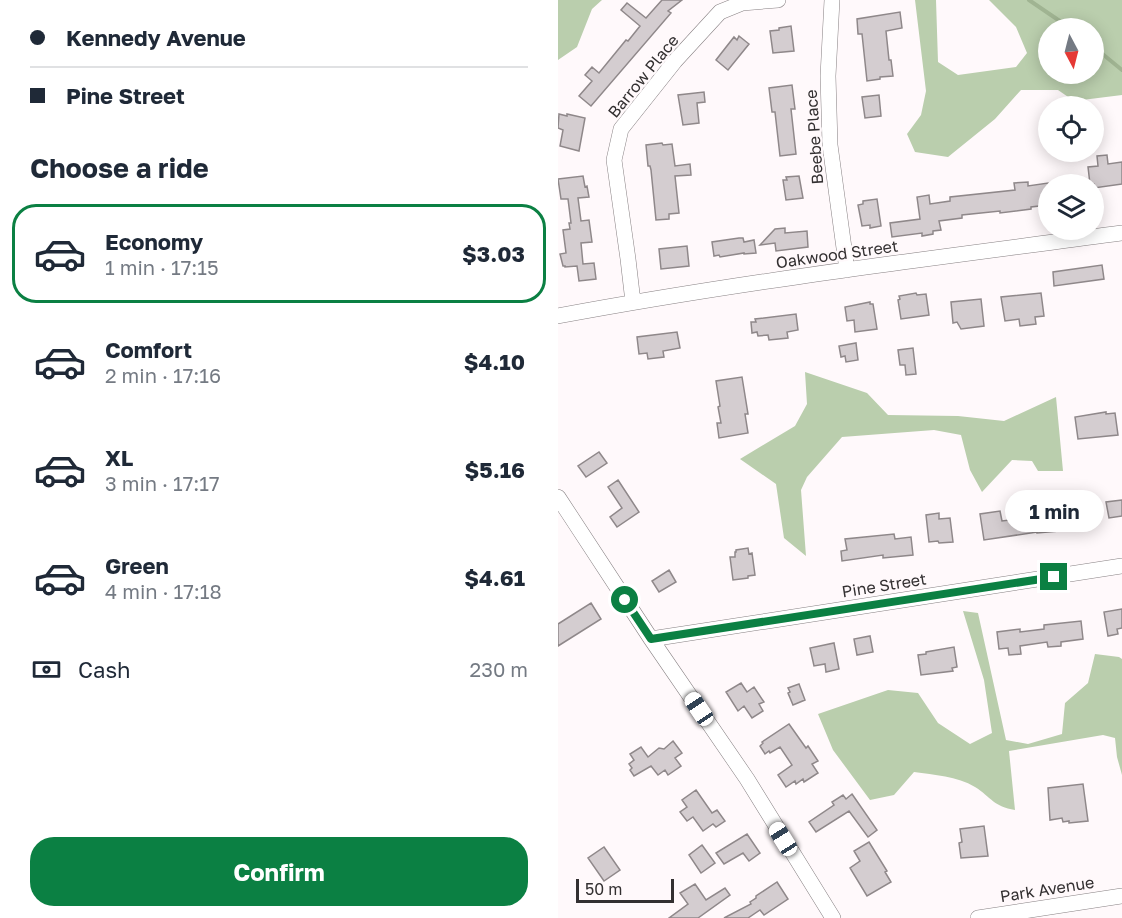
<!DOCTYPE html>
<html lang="en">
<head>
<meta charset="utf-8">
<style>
  body { margin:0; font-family:"Golos Text",sans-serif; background:#f2f2f3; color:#1f2937; height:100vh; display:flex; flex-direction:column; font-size:22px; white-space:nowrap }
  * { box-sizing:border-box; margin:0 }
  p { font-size:20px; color:#747a83 }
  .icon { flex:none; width:33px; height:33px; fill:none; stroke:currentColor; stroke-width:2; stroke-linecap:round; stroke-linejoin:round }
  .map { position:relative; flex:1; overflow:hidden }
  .drawer { display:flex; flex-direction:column; background:#fff; width:558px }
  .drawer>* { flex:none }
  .top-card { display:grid; align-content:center; height:132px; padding:0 30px; background:#fff }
  .needle { width:39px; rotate:173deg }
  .controls { position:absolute; left:480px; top:18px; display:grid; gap:12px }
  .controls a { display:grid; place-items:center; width:66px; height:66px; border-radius:50%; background:#fff; box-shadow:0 3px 15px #0003; font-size:30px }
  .scale { position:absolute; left:18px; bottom:15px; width:98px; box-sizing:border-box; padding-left:6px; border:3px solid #333031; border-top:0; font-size:16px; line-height:21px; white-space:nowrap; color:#333031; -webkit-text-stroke:4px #fff9fb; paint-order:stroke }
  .end { position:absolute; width:27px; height:27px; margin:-14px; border:8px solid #0b8043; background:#fff; box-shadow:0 0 0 3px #fff }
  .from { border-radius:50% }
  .bubble { position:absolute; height:42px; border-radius:21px; background:#fff; box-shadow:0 3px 15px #0003; font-size:20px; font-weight:700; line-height:42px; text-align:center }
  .car { position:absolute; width:18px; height:36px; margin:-18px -9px; border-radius:8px; box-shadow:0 0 4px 2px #0007; background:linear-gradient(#fff 24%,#345 0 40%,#fff 0 76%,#345 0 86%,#fff 0) }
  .top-card b { display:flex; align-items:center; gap:21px; height:57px; font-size:22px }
  .top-card b+b { border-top:2px solid #e0e1e3 }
  .top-card i { width:15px; height:15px; background:#1f2937 }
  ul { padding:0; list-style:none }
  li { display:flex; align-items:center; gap:18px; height:99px; margin:0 12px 9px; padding:0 18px; border:3px solid transparent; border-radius:24px }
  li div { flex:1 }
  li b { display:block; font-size:22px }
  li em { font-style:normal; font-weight:700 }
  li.on { border-color:#0b8043 }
  li>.icon { width:54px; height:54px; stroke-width:1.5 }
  h2 { padding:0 30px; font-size:27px; line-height:72px }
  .pay { display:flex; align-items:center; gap:15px; height:66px; padding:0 30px; font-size:22px }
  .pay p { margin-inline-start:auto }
  .primary-button { display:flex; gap:12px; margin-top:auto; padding:12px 30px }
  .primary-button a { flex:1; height:69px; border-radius:24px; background:#0b8043; color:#fff; font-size:24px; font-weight:700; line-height:69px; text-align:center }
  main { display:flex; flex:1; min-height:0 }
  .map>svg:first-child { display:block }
  .green { fill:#bacead; fill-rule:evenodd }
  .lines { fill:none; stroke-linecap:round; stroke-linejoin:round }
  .stream { stroke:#a0b492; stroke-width:4 }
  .building { fill:#d4cdd0; stroke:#8f888a; stroke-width:1.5 }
  .minor-casing { stroke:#878183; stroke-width:16 }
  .minor { stroke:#fff; stroke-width:15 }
  .route { stroke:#0b8043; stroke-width:8 }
  .labels { text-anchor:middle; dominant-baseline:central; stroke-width:4.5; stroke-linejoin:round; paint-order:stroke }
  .street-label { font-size:16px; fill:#333031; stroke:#fff9fb }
</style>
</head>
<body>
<main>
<section class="drawer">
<div class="top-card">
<b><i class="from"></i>Kennedy Avenue</b>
<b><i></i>Pine Street</b>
</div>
<h2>Choose a ride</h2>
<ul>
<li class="on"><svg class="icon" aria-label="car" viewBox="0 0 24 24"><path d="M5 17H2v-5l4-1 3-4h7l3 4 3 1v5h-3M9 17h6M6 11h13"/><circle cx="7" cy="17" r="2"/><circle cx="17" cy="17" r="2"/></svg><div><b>Economy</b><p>1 min · 17:15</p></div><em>$3.03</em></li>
<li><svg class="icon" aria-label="car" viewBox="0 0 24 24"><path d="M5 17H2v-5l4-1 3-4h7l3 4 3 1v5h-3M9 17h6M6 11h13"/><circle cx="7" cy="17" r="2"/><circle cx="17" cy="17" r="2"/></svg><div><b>Comfort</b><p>2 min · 17:16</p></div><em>$4.10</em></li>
<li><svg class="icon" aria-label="car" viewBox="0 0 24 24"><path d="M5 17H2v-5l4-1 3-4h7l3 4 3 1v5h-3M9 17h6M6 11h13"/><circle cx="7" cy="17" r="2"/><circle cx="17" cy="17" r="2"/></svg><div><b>XL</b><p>3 min · 17:17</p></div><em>$5.16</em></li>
<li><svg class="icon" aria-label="car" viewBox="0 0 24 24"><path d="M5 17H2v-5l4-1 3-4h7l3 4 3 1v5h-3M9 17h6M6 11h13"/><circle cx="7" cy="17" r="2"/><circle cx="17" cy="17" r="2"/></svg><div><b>Green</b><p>4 min · 17:18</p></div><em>$4.61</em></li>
</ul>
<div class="pay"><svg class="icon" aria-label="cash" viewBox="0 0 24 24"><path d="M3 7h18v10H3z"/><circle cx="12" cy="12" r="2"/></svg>Cash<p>230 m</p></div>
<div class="primary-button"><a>Confirm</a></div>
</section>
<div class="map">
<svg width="564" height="918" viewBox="0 0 564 918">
  <rect width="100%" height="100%" fill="#fff9fb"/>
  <path class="green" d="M0 0H44L34 9 19 47 0 60Z
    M357 0H378L380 62 400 75 458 67 469 53 458 27 431 0H564V95L516 101 500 90H463L437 119 390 157 357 152 349 134 363 115 368 91ZM536 28V74H490V28Z
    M247 372 309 393 330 415 400 416 446 421 498 397 505 471H480L474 461 454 460 424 492 412 470 403 435 376 430 284 437 249 477 243 490 248 556 226 538 218 484 182 459 237 426 249 404Z
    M405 611 420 613 448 740 470 744 504 734 507 703 530 683 537 654 561 657 564 659V775L559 757 557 738 545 735 451 751 457 810C436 807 433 797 417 787 399 776 376 775 356 772L336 795 312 800 275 750 260 714 330 690 360 693 380 723 412 744 434 733 426 680Z"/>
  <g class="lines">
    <path class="stream" d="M471 0 512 28
      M536 47 564 70"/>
  </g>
  <path class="building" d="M104 0H124L110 11 113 13 33 106 21 96 34 81 27 75 34 67 41 73 68 40 70 41 82 26 63 10 69 3 88 18Z
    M342 12 344 28 328 31 331 60H333L335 76 322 77V79L309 81 304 34H300L299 19Z
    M233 26 236 51 215 53 212 31 221 30V28Z
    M181 36 191 44 170 70 158 60 176 37 179 40Z
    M234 85 237 109H233L238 154 222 156 217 112H214L211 88Z
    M146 92 147 102 139 103 141 123 125 125 120 95Z
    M321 95 323 116 307 118 304 97Z
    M1 114 9 116V114L27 118 21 151 2 146 5 130 0 128Z
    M104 143 105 145 114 144 117 166 132 164 133 175 117 176 121 213 111 214V219L98 220 93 170 92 166H90L88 145Z
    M549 155 550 164 564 162V184L536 188V184H532L530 167 540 166 539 156Z
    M25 176 27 187 29 186 31 197 20 198 23 221 31 220 34 242 23 243 25 264 36 263 38 279 21 281 19 266 7 267V266H5L2 254 8 253 5 230 12 229 11 223H13L10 199H3L0 179Z
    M241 176 245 198 228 200 225 180H229L228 177Z
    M470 182V186L490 183V205L473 207V209L442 213V211L404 215V218L381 221 383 230 375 231V234L364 236V233L334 237 332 223 362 219 359 197 371 195 372 204 392 201V197L457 190 456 183Z
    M319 199 323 226 312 228V225L304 226 300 205 305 204V201Z
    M227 228V233L249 231 250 247 218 251 217 243 202 245 217 229Z
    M181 238H185L186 242 196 240 198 253 186 254V253L162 257 161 255 156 256 154 242Z
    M129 246 131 266 103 269 101 249Z
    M544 265 546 279 496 286 495 272Z
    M358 293 359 295 368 294 371 315 343 319 340 300 342 299 341 296Z
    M483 293 486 316 477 317 478 324 462 326 461 319 447 321 443 297Z
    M423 299 426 326 403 329 399 322 395 323 393 302Z
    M312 302V304H315L319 329 297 332 296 320 289 321 287 307Z
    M238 314 240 330 229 332 230 338 211 340 210 335 200 336 199 332 194 333 193 322H198L197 319Z
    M119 332 122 348 105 351 106 357 90 359 89 353 81 354 79 337Z
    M298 343 300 360 288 362 287 356 283 357 281 346Z
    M355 348 358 374 348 375 347 365H342L340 350Z
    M184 377 190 414H187L190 433 161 438 159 423H163L160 407 162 406 158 381Z
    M548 412V414L557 413 560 435 520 439 517 417Z
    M41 452 49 463 28 477 20 466Z
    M60 480 81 512 59 527 52 517 64 508 50 487Z
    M564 500V516L551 518 548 502Z
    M442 511 444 521 499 514 501 531 479 533V532L426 540 422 514Z
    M381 513V519L392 518 395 542 381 543 380 541 371 542 368 515Z
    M336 534 337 539 353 537 355 555 325 558V555L284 561 283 551 289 550 287 539Z
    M190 548 191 554 194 553 197 575 190 576V578L175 580 172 557H177V552H178V550Z
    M111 570 118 582 101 592 94 581Z
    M33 603 43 619 0 646V624Z
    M564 609V628L559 629 560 634 550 636 546 612Z
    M523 621 525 639 503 642V646L490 647 489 642 462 646 463 654 451 655 450 648 441 649 439 632 462 629V632L486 629V625Z
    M312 636 315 652 299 655 296 639Z
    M276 643 281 669 268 672 267 664 256 666 252 648Z
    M396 647 399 667 394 668 395 671 363 675 360 655 368 654V652Z
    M183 683 189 692 196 687 206 702 201 704 205 711 194 718 186 706 180 711 168 692Z
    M241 684 247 700 235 705 230 693 232 692 230 688Z
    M231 724 248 748 250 746 260 761 254 764 260 773 246 782 245 779 238 784 237 781 228 787 220 775 234 765 222 747 212 753 211 751 207 754 202 746 205 743 204 742Z
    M115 741 124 753 117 758 123 766 110 775 107 770 100 775 93 766 76 776 72 770 74 768 71 764 76 760 72 754 83 747 90 757 101 748 106 749Z
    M525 784 530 821 511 823V821L505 822 504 818 492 820 490 788Z
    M138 790 154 813 159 810 167 821 158 827 155 824 145 831 135 817 129 821 122 812 129 807 124 800Z
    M294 794 319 830 310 837 291 811 258 832 251 822 276 805 274 802 285 795 288 799Z
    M426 826 430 856 403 858 401 843 404 842 402 829Z
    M189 834 202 853 191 861 185 853 166 864 158 853Z
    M311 842 329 871 327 872 333 882 309 896 292 868 302 861 296 851Z
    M144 845 157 863 143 873 131 855Z
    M46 847 62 870 46 881 30 858Z
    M219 882 230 899 206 915 202 910 190 918H166L193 904 192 902 198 898V896Z
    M137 884 148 900 167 888 172 895 140 918H111L130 904 122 893Z"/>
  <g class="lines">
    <defs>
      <path id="minor" d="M274 0 270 76 272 145 289 270
        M75 302 70 259 56 160 63 129 117 61 162 12 184 3 220 0
        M0 316C187 281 376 258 564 233
        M0 497 93 639 189 779 275 918
        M93 639 564 566
        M420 918 564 896"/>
    </defs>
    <use href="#minor" class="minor-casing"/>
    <use href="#minor" class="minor"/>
  </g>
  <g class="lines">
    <path class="route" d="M67 600 93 639 496 577"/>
  </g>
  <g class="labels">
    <g class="street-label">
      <text transform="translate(85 76) rotate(-51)">Barrow Place</text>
      <text transform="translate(256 137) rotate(-94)">Beebe Place</text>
      <text transform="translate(279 254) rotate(-8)">Oakwood Street</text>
      <text transform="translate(326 585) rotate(-9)">Pine Street</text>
      <text transform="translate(489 889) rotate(-9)">Park Avenue</text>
    </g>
  </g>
</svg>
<div class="controls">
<a><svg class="needle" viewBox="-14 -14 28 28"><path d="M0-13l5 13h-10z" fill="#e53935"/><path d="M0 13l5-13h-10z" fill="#747a83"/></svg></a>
<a><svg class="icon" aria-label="locate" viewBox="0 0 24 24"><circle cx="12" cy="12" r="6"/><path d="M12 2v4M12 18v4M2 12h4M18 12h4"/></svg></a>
<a><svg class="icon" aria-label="layers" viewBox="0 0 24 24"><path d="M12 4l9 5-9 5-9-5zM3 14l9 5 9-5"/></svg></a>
</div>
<div class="scale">50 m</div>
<i class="end from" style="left:67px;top:600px"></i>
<i class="end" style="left:496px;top:577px"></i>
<div class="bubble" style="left:447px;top:490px;width:99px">1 min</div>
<i class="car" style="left:141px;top:709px;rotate:326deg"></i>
<i class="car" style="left:225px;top:839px;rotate:328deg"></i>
</div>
</main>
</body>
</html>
